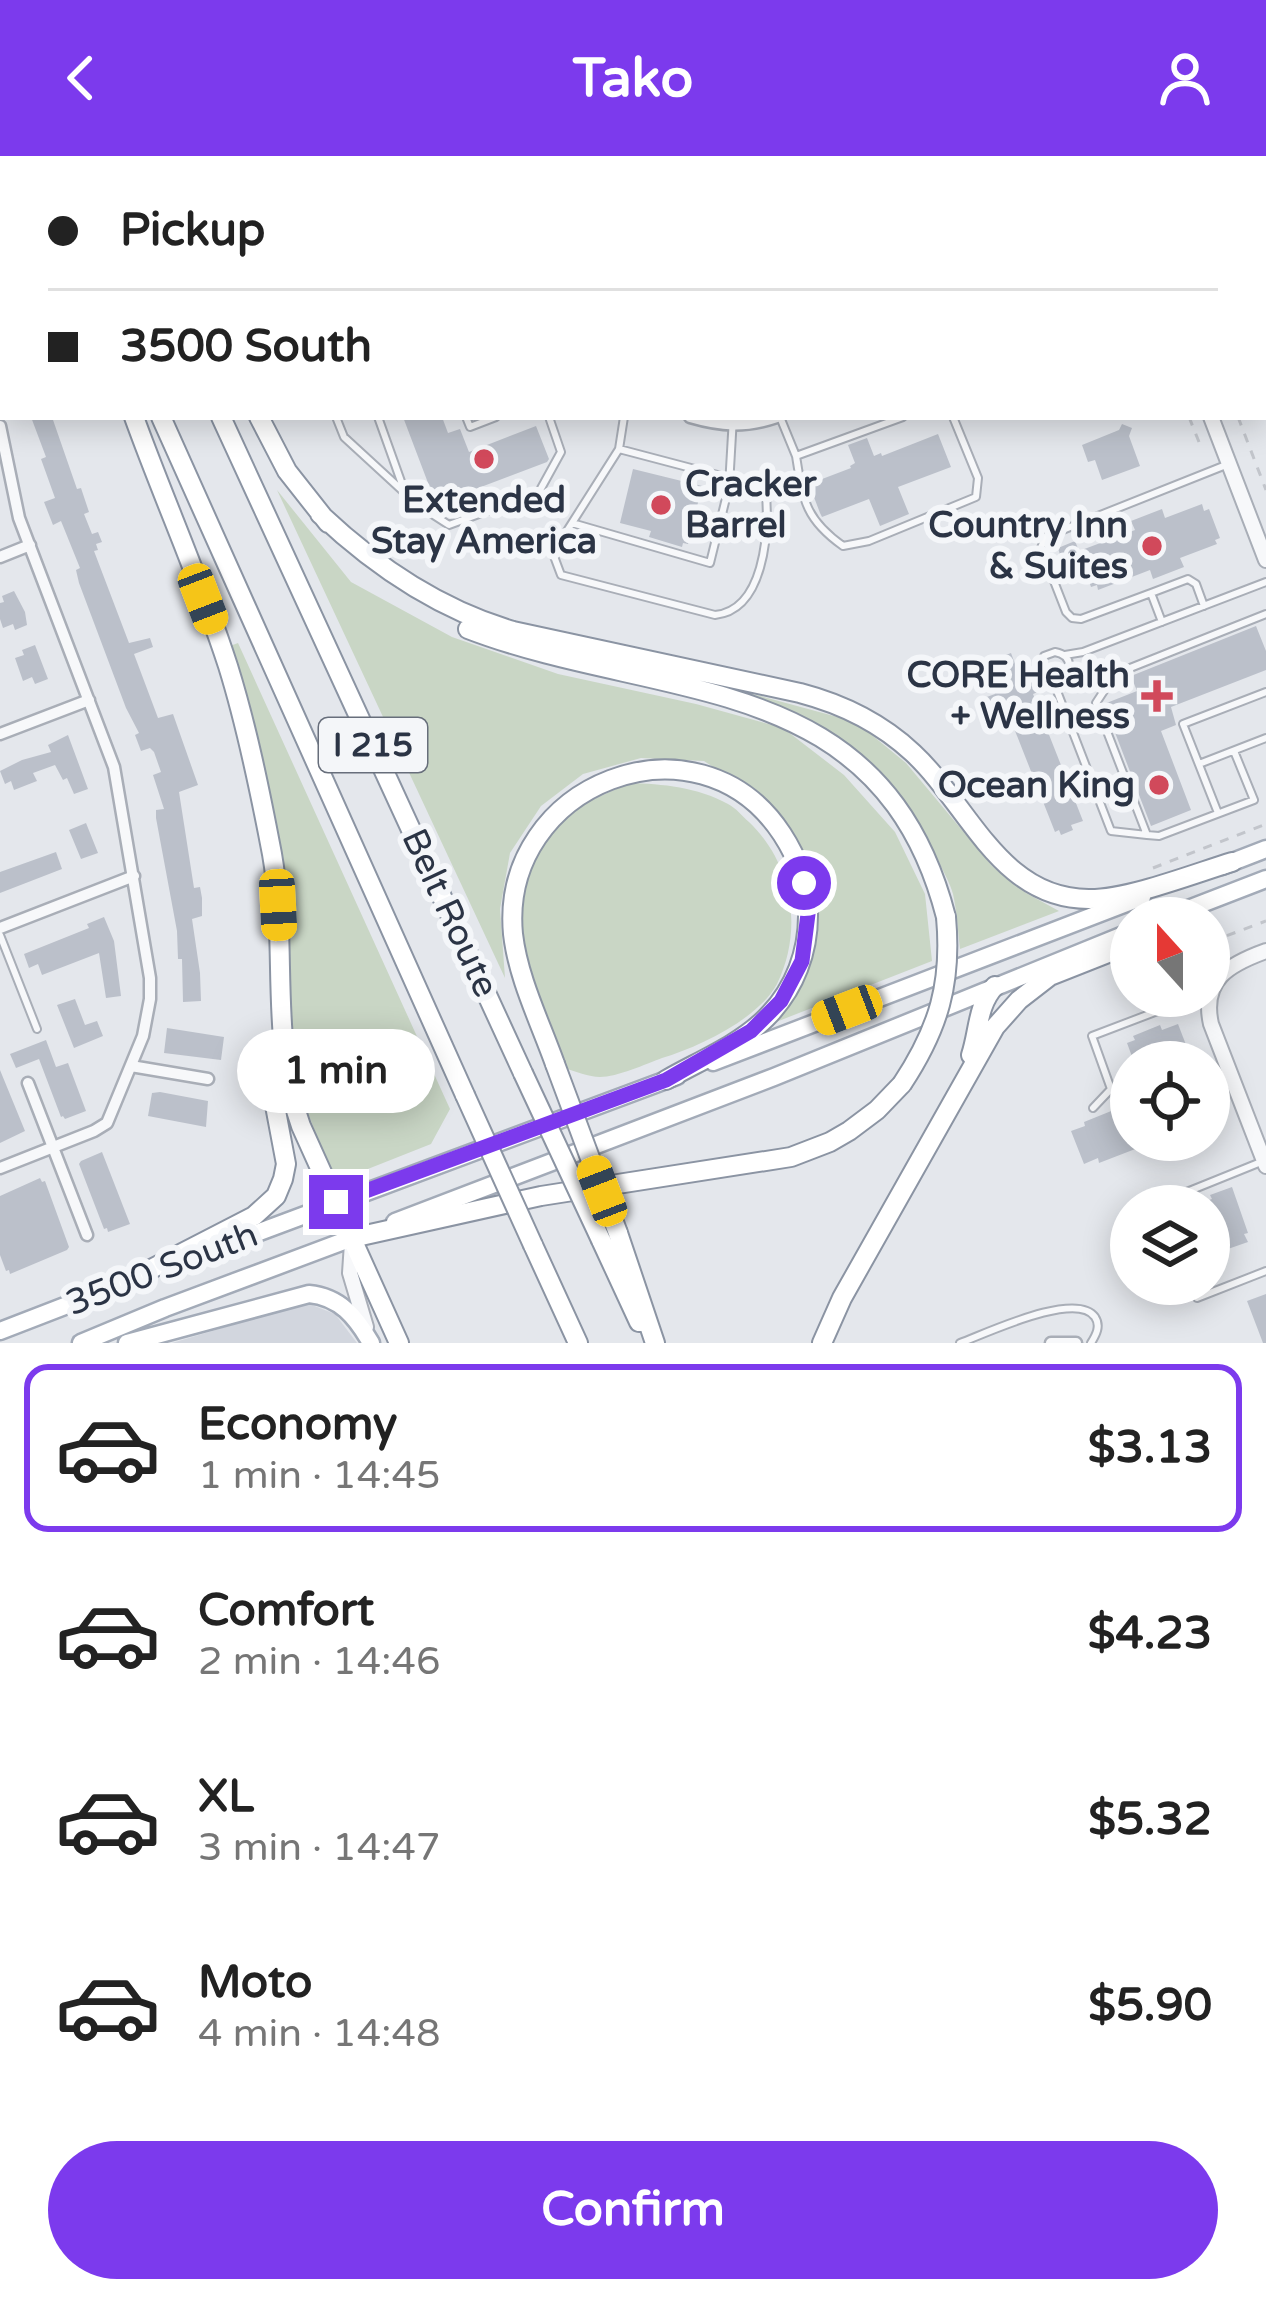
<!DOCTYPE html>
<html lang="en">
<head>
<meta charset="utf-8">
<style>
  body { margin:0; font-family:"Varela Round",sans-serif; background:#f2f2f2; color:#222; height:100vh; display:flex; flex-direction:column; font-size:45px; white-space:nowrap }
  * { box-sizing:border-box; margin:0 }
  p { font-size:39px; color:#767676 }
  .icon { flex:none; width:66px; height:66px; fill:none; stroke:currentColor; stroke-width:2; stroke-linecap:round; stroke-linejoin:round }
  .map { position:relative; height:1187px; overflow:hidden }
  .details { display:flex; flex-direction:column; background:#fff; flex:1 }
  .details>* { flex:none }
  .guide { position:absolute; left:0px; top:0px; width:1266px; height:264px; box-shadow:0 6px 30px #0003; display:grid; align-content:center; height:264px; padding:0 48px; background:#fff }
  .needle { width:78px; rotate:339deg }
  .controls { position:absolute; left:1110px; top:741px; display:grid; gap:24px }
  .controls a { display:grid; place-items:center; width:120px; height:120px; border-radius:50%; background:#fff; box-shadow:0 6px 30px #0003; font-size:60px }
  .end { position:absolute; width:54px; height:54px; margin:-27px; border:15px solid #7c3aed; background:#fff; box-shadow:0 0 0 6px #fff }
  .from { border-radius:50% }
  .bubble { position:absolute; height:84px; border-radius:42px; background:#fff; box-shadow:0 6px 30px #0003; font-size:39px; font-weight:800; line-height:84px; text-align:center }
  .car { position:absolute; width:36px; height:72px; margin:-36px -18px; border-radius:15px; box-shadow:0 0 9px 3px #0007; background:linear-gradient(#f5c518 24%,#345 0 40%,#f5c518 0 76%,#345 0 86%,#f5c518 0) }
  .guide b { display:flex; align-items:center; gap:42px; height:114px; font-size:45px }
  .guide b+b { border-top:3px solid #e0e0e0 }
  .guide i { width:30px; height:30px; background:#222 }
  ul { padding:21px 0 0; list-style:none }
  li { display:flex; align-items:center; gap:36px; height:168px; margin:0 24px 18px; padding:0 24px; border:6px solid transparent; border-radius:24px }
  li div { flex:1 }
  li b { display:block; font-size:45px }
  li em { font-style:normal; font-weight:800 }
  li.active { border-color:#7c3aed }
  li>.icon { width:108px; height:108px; stroke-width:1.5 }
  .action { display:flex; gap:24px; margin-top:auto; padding:24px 48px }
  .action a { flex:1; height:138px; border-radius:72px; background:#7c3aed; color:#fff; font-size:48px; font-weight:800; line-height:138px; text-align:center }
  header { display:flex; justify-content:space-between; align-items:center; height:156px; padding:0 48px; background:#7c3aed; color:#fff; font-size:54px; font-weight:800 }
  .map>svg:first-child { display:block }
  .built { fill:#d2d6de }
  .green { fill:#c9d6c5 }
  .building { fill:#bbc0ca }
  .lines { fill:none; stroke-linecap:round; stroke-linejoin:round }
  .service-casing { stroke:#a9aeb7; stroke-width:10 }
  .minor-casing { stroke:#a9aeb7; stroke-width:15 }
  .tertiary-casing { stroke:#a9aeb7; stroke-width:18 }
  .primary-casing { stroke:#a3abb8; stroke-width:21 }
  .motorway-casing { stroke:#8b94a3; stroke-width:22 }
  .path { stroke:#c2c5cb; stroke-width:3; stroke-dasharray:9 9; stroke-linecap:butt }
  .service { stroke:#f7f8fa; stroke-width:6 }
  .minor { stroke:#f7f8fa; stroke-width:10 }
  .tertiary { stroke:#f7f8fa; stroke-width:14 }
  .primary { stroke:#fff; stroke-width:16 }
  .motorway { stroke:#fff; stroke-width:18 }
  .motorway-bridge-casing { stroke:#8b94a3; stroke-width:22; stroke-linecap:butt }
  .motorway-bridge { stroke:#fff; stroke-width:18 }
  .route { stroke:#7c3aed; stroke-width:15 }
  .poi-dot { fill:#d1495b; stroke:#f4f6f9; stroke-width:4.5 }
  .labels { text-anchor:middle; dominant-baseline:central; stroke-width:12; stroke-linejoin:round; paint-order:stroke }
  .shield { fill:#f4f6f9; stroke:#676e7b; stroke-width:3 }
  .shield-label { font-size:33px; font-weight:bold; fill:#2b3445 }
  .poi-label { font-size:36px; font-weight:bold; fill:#2b3445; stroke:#f4f6f9; text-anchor:end }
  .street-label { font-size:36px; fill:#2b3445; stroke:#f4f6f9 }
</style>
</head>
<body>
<header><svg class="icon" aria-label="back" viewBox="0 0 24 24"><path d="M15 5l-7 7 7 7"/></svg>Tako<svg class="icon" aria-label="person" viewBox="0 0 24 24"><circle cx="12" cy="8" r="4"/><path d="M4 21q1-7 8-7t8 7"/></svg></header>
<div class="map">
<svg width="1266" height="1187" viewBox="0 0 1266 1187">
  <rect width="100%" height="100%" fill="#e4e7ec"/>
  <path class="built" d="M307 1147 335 1158 357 1187H172Z"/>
  <path class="green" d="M277 334 351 426 452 481 558 518 696 548 783 572 844 619 895 676 925 738 932 805 776 866 811 803 816 741 797 686 762 643 704 605 641 602 583 618 541 650 510 697 500 753 505 822Z
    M238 487 450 953 431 988 335 1026 291 914 288 847 230 490Z
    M738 534 856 566 906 607 992 710 1026 737 1059 755 960 793C958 775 957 756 953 738 950 727 943 715 938 704 899 623 818 570 738 534Z
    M629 627C663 628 697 631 728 648 736 652 742 660 749 666 792 707 804 773 777 828 758 863 699 891 662 902 646 908 617 921 600 921 589 921 575 915 564 912L524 798 519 743 532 700 573 653Z"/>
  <path class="building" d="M31 261H52L77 333 81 332 89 356 84 358 92 378 98 376 102 386 96 388 98 394 94 395 129 487 150 482 153 491 134 498 158 562 173 558 198 629 179 636 194 732 200 731 202 742V760L192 763 200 817 201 845 183 846 182 803H178L177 775 156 662V654L164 653 153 619 161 616 154 596 150 592 141 595 135 579 139 577 126 552 79 427 76 414 80 412 61 365 53 369 44 346 55 342 41 303 46 301Z
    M403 261H442L448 277 460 273 469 296 536 270 549 303 547 306 436 348Z
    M1122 268 1132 272 1129 280 1140 310 1102 324 1095 304 1088 306 1082 289 1119 274Z
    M938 278 951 311 898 331 909 358 880 370 869 343 822 361 820 357 809 328 851 312 850 310 855 307 848 289 867 282 874 300 881 297 882 300Z
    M633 313 702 330 688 388 683 387 682 391 649 381 651 375 620 367Z
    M1202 348 1204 355 1209 353 1220 382 1215 384 1217 388 1180 402 1184 411 1153 423 1150 414 1098 434 1097 429 1091 431 1086 416 1069 423 1065 416 1058 392 1075 385 1079 395 1135 374 1131 365 1162 353 1165 362Z
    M14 435 25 456 27 469 15 474 13 468 3 472 0 463V447L4 446 2 440Z
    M1256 470 1266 495V514L1171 551 1176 569 1161 575 1191 654 1151 670 1104 548 1137 535 1131 520Z
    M35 489 48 523 35 528 32 521 23 525 15 502 24 499 22 494Z
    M1011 497 1018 516 1028 512 1039 517 1034 527 1038 536 1033 538 1083 665 1071 669 1073 674 1061 679 1059 674 1055 676 1004 547 988 553 984 542 995 538 983 508Z
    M68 579 88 633 74 638 67 622 63 624 55 609 33 617 37 625 14 634 11 625 5 628 0 615 22 604 51 596 48 589Z
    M86 667 98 697 81 703 69 674Z
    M56 696 62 713 0 737V716Z
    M104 761 114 785 121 840 106 842 99 797 42 819 38 808 29 812 24 798 89 772 87 768Z
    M75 843 85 869 97 865 103 880 74 892 57 849Z
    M1178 868 1188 894 1157 906H1134L1127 887 1135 884 1133 880 1160 869 1162 874Z
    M167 872 224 881 221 904 164 897Z
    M46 884 56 911 68 907 86 955 65 963 63 960 61 961 39 903 16 912 10 898Z
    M0 914 25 975 0 987Z
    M160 936 208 945 206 971 148 960 152 937Z
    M1131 947V984L1156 985 1099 1007 1098 1002 1084 1008 1071 975 1085 970 1084 966Z
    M102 996 130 1068 108 1076 107 1072 104 1073 79 1008 81 1005Z
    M40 1022 42 1026 45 1025 69 1091 67 1094 10 1118 9 1114 6 1115 0 1099V1040Z
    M1232 1031 1248 1077 1244 1078 1248 1086 1225 1094 1214 1067 1209 1069V1044L1212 1043 1210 1039Z
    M1266 1138V1187H1263L1247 1145Z"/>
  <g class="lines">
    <defs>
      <path id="service" d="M208 0 209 3
        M511 0 512 3
        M552 0 553 3
        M852 0 853 3
        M1120 0 1121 3
        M662 3 667 0
        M746 3 750 0
        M858 3 865 0
        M336 261 344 281 418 349 449 369 539 336 561 296 549 261
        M378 261 403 331
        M466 261 470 271 496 261
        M624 261 619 293 572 367 710 407 729 330 733 261
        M780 261 796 300 903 261
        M796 300C803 344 805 363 843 390L869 385 976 341 978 322 953 261
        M572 367 565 378 549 387 561 419 715 459C764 454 769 378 766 339L729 322 619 293
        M1151 437 1188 423 1196 428 1204 450
        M1162 466 1151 437 1081 463 1072 462 1066 456 1041 392 1045 381 1226 309
        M1065 499 1083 496 1266 426
        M1038 510 1044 500 1055 496C1076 500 1070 518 1059 530L1047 528 1042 524
        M1059 530 1057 535 1111 675 1147 679
        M1234 595 1254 644 1159 680 1147 679 1096 547 1115 518 1266 458
        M1199 608 1266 582
        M1218 657 1183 568 1266 536
        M0 779 37 873
        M1111 933 1131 928
        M1093 952 1111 933 1092 880 1197 840
        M1157 1048 1261 1006
        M1197 1142 1266 1115
        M960 1187C985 1178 1076 1134 1095 1161 1101 1170 1096 1179 1091 1187"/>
      <path id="minor" d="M690 261C721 270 745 272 777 261
        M0 270 19 362 114 611 150 822V843L143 880 107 967 94 975 0 1012
        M0 401 30 389
        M0 578 89 544
        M0 772 134 720
        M131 910 208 923
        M28 927 87 1079
        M1051 1187H1076"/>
      <path id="tertiary" d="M973 0 977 3
        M1211 261 1266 404
        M1266 795C1230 808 1201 823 1211 868L1266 1010
        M352 1087 350 1117 366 1171"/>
      <path id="primary" d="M1222 710 1266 693
        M1165 762 1266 723
        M713 906 1142 741
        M395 1066 774 921 1131 776
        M179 1106 677 920
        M0 1175 132 1124
        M81 1187 165 1152 360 1079
        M127 1187 309 1138C340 1141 356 1161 371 1187"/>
      <path id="motorway" d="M44 0 45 3
        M101 0 102 3
        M124 0 125 3
        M134 261C164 344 201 426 228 510 247 571 260 635 272 698 288 789 269 882 301 970L399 1187
        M161 261 465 939
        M221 261 523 917
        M259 261 287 315 328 367
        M320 358C376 411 438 453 513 475L800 537C842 548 881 567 913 597 969 649 1000 744 1090 743 1129 743 1193 718 1232 706
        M468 473C660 547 881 510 946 761
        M1168 762 1170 760
        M971 899C979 875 977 849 995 830
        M555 908C540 866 518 822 513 778 499 628 698 550 782 678 797 701 807 727 808 755 809 795 795 833 766 862 739 889 699 905 666 924
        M618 1077 655 1187
        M352 1082 541 1040 791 1001 830 986 849 975 877 954 902 928
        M601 1084 639 1166
        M533 1089 578 1187
        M124 1127 254 1060 276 1040 283 1023 286 1008 273 939 276 892
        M822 1187 842 1142 995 871 1019 844 1050 820 1131 788"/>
    </defs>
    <use href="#service" class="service-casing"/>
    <use href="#minor" class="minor-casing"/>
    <use href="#tertiary" class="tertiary-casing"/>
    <use href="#primary" class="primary-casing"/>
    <use href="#motorway" class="motorway-casing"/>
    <path class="path" d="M932 0 936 3
      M1012 0 1016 3
      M1189 261 1199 286
      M1238 261 1266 334
      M1153 712 1266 668
      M1209 781 1226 780 1266 765
      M1209 806 1230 779"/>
    <use href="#service" class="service"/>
    <use href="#minor" class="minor"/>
    <use href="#tertiary" class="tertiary"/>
    <use href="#primary" class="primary"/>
    <use href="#motorway" class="motorway"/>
    <defs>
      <path id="motorway-bridge" d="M555 908 618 1077
        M523 917 601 1084
        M902 928C939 872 952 827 946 761
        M465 939 533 1089"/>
    </defs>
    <use href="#motorway-bridge" class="motorway-bridge-casing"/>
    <use href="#motorway-bridge" class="motorway-bridge"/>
  </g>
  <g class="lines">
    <path class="route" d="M336 1046 666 924 751 875 781 845 802 805 808 758 804 727"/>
  </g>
  <g class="poi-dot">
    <circle cx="484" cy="303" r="12"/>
    <circle cx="661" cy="349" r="12"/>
    <circle cx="1152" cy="390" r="12"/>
    <path d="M1151 522h12v12h12v12h-12v12h-12v-12h-12v-12h12z"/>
    <circle cx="1159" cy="629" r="12"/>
  </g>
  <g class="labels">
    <rect class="shield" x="319" y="562" width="108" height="54" rx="9"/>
    <g class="shield-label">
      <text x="373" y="589">I 215</text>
    </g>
    <g class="poi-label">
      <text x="685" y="328" text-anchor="start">Cracker<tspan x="685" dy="41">Barrel</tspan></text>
      <text x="484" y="344" text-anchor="middle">Extended<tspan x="484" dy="41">Stay America</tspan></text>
      <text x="1128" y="369">Country Inn<tspan x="1128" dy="41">&amp; Suites</tspan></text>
      <text x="1130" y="519">CORE Health<tspan x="1130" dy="41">+ Wellness</tspan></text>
      <text x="1135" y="629">Ocean King</text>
    </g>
    <g class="street-label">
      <text transform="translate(450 757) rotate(65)">Belt Route</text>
      <text transform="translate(162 1113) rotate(-21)">3500 South</text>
    </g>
  </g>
</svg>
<div class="controls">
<a><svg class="needle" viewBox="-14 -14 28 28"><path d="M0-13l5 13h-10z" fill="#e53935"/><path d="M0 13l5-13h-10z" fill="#767676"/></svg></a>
<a><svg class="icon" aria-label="locate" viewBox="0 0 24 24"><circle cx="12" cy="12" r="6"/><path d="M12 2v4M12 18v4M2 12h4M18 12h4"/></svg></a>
<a><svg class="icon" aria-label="layers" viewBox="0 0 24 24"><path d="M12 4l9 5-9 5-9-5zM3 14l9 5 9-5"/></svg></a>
</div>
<i class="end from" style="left:804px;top:727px"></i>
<i class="end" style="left:336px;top:1046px"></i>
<div class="bubble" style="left:237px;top:873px;width:198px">1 min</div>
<i class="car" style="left:203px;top:443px;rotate:159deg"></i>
<i class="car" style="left:278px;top:749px;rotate:177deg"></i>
<i class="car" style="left:847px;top:854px;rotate:249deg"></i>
<i class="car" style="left:602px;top:1035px;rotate:339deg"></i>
<div class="guide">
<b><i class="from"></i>Pickup</b>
<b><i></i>3500 South</b>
</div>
</div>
<section class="details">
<ul>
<li class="active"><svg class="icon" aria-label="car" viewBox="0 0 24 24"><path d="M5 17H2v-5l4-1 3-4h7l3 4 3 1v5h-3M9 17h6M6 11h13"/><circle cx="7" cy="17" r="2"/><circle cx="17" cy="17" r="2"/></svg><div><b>Economy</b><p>1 min · 14:45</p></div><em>$3.13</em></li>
<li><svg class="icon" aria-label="car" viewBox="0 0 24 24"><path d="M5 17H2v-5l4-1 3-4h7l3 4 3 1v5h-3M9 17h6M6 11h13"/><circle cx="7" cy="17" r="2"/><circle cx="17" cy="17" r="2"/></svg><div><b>Comfort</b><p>2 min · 14:46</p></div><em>$4.23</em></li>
<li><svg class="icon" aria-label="car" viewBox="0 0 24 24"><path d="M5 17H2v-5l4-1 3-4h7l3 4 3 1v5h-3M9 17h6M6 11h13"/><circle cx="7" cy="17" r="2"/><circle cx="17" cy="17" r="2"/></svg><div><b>XL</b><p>3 min · 14:47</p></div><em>$5.32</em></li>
<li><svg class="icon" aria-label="car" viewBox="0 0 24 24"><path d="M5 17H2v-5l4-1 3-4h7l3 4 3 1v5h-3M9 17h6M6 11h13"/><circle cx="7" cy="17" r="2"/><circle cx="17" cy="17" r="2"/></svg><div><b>Moto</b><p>4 min · 14:48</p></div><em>$5.90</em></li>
</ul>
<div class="action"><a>Confirm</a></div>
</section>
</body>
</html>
